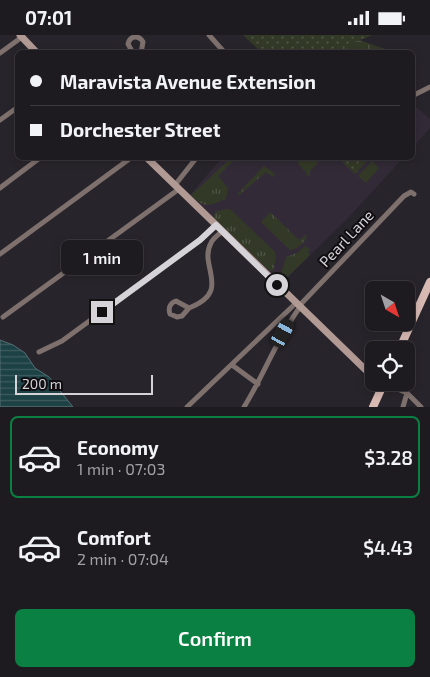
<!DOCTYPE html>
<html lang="en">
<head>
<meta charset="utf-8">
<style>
  body { margin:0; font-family:"Exo 2",sans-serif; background:#262429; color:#f1f3f6; height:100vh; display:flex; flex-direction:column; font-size:19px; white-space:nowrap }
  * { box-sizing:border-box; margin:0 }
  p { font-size:16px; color:#a1a1a5 }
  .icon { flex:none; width:28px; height:28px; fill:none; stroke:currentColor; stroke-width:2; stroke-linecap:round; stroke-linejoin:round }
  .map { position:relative; height:372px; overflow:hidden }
  .details { display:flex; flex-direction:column; background:#1e1b20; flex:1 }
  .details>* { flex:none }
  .top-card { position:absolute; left:15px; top:15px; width:400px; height:110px; border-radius:8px; box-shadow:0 2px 8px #0003,0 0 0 1px #3c393e; display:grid; align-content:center; height:110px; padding:0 15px; background:#1e1b20 }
  .needle { width:32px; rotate:141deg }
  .tools { position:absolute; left:365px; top:246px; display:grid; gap:10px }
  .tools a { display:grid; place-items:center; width:50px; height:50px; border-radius:8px; background:#1e1b20; box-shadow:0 2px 8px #0003,0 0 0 1px #3c393e; font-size:25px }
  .scale { position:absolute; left:15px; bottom:12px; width:138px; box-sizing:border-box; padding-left:5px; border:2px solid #d6d3d8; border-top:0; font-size:14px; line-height:18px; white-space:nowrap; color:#d6d3d8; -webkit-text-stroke:4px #100e11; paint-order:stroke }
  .end { position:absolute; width:22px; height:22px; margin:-11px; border:6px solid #d6d3d8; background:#111; box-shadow:0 0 0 2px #111 }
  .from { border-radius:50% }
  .bubble { position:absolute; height:35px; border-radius:8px; background:#1e1b20; box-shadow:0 2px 8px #0003,0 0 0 1px #3c393e; font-size:16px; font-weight:600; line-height:35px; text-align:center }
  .car { position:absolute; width:15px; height:30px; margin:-15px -8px; border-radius:6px; box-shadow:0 0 4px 1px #0007; background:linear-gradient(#222 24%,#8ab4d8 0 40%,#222 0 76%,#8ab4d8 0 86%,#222 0) }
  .top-card b { display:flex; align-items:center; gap:18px; height:48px; font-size:19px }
  .top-card b+b { border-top:1px solid #3c393e }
  .top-card i { width:12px; height:12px; background:#f1f3f6 }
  ul { padding:9px 0 0; list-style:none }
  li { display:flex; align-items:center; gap:15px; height:82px; margin:0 10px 8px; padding:0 5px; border:2px solid transparent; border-radius:8px }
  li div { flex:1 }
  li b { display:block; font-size:19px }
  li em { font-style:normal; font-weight:600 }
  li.on { border-color:#0b8043 }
  li>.icon { width:45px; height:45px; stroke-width:1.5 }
  .primary-button { display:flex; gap:10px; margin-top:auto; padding:10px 15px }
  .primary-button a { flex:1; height:58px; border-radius:8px; background:#0b8043; color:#fff; font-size:20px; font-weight:600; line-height:58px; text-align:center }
  .status { display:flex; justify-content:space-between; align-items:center; height:35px; padding:0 25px; background:#1e1b20; direction:ltr }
  .status svg { height:14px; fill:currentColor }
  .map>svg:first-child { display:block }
  .built { fill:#322b37 }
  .grass { fill:url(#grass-tufts) }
  .wetland { fill:url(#wetland-marsh) }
  .park { fill:url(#park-dots) }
  .pitch { fill:#333927 }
  .water { fill:url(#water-rules); stroke:#546e72 }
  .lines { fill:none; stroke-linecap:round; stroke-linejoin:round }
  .street { stroke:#7e706c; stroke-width:5 }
  .secondary { stroke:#b19994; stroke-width:7 }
  .primary { stroke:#d8bab3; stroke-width:8 }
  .route { stroke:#d6d3d8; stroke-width:6 }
  .labels { text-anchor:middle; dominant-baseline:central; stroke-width:4; stroke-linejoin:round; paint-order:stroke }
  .street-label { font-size:15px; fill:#d6d3d8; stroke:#100e11 }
</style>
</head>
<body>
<div class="status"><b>07:01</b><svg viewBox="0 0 49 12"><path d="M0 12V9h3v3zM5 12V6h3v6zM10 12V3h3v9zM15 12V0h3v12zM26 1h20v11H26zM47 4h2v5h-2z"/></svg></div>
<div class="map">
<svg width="430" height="372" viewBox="0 0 430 372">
  <defs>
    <pattern id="grass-tufts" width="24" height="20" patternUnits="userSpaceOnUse" patternTransform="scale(1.25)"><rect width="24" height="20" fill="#333927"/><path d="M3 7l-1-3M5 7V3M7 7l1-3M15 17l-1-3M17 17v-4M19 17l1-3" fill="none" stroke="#505546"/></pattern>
    <pattern id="wetland-marsh" width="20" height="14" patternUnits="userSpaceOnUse" patternTransform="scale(1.25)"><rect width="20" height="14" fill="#333927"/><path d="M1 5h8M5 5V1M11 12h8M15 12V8" fill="none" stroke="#505546"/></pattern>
    <pattern id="park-dots" width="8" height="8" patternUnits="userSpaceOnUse" patternTransform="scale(1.25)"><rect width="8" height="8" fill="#333927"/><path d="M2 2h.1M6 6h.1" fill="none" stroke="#505546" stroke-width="1.8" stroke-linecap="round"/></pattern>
    <pattern id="water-rules" width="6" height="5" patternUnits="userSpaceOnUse" patternTransform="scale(1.25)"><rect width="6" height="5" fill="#1d4246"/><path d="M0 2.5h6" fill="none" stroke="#3d5c60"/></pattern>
  </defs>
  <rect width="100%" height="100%" fill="#28242b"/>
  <path class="built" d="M413 69 430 84V93L413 112Z
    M222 123H403L348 183 280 250 189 161Z"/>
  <path class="grass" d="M231 123H236L218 141 228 153 226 164C208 171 205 174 191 160Z
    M264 131 275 139 273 142 266 137 239 160 237 159Z
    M226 174H230L275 217 276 222 273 236 268 235 214 183 215 177Z
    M270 177 299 205 307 199C307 206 297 215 290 215L261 187Z
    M305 211 310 214 308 217 310 220 281 248 280 243 286 222 297 218Z"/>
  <path class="wetland" d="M359 5 385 14 387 17 320 18Z"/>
  <path class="park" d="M243 0H373L329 17H261Z
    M345 122 367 123 369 124 355 139 341 126Z"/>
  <path class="pitch" d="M299 122 317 123 318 128 310 136V141H307L306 137 298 129Z
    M372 126 379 133 366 148 358 141Z"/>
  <path class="water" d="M0 305 13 310 25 318 35 333 49 342 73 372H0Z"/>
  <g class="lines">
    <path class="street" d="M209 0 225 18
      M0 18 22 2
      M133 18 128 9C130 0 139 0 143 7L141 18
      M414 60 430 52
      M0 85 18 72
      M175 150 197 122
      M0 153 41 122
      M0 219 132 122
      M176 266 189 273 182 281 177 282 170 279C168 273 170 268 176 266Z
      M373 266 374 267
      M299 271 404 161 411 157 414 159
      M189 273C233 256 198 231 211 208 213 203 219 200 222 196
      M3 282 179 154
      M39 317 62 306 200 205 216 191
      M232 330 258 349
      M384 348 407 358 403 372
      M407 358 421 372
      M187 372 296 268
      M244 372C264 340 277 303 300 272"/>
    <path class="secondary" d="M20 0 37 18
      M146 122 374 343"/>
    <path class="primary" d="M399 315 430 247
      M373 372 384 348"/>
  </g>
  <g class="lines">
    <path class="route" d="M102 277 200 205 216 190 277 250"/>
  </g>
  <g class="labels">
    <g class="street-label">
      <text transform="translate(346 203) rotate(-47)">Pearl Lane</text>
    </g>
  </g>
</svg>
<div class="tools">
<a><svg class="needle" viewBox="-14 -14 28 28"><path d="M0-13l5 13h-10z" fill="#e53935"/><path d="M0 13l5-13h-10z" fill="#a1a1a5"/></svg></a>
<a><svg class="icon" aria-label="locate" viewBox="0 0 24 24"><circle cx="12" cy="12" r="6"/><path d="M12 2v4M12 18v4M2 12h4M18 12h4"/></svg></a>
</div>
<div class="scale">200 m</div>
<i class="end from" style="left:277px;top:250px"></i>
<i class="end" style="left:102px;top:277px"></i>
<div class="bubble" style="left:61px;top:205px;width:82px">1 min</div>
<i class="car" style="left:283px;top:298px;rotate:29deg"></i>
<div class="top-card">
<b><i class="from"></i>Maravista Avenue Extension</b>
<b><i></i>Dorchester Street</b>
</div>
</div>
<section class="details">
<ul>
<li class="on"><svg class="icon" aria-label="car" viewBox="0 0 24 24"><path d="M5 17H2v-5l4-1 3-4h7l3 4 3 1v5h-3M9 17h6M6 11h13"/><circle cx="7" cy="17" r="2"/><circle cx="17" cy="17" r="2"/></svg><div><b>Economy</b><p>1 min · 07:03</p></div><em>$3.28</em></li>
<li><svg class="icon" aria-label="car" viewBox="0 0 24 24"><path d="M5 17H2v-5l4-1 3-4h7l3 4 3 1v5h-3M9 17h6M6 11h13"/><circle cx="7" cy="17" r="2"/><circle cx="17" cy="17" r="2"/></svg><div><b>Comfort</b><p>2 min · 07:04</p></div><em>$4.43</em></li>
</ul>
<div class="primary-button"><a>Confirm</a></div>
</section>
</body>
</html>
